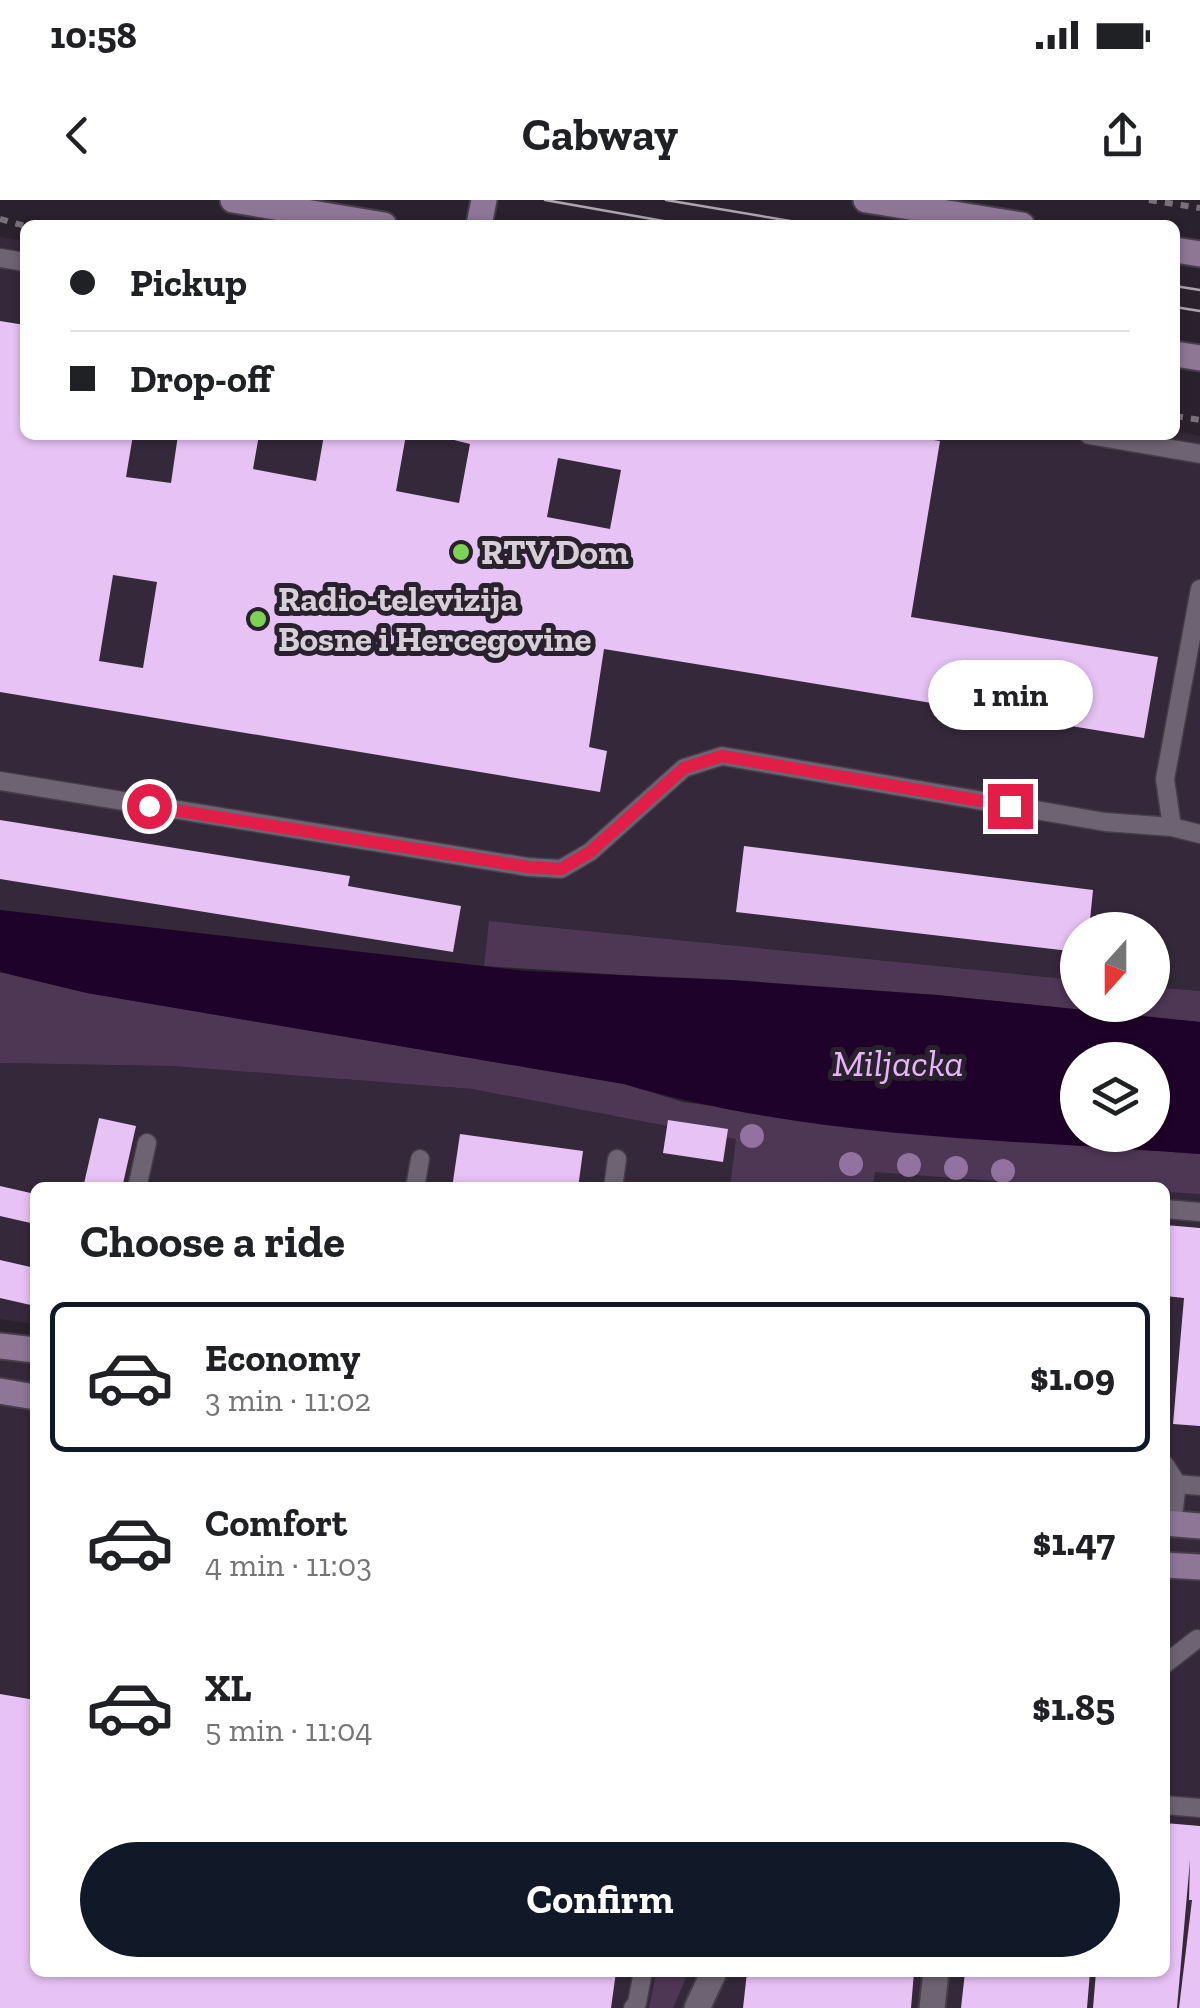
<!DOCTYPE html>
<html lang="en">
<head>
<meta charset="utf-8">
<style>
  body { margin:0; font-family:"Zilla Slab",serif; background:#f2f2f2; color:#202124; height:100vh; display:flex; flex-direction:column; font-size:38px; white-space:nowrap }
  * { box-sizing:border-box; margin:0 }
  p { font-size:32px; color:#757577 }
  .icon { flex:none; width:55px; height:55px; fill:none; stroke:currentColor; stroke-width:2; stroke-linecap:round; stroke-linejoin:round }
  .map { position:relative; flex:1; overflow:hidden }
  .drawer { position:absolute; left:30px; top:982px; width:1140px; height:795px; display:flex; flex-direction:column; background:#fff; border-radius:15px; box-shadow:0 2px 8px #0004 }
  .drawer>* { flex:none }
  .banner { position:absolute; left:20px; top:20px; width:1160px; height:220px; border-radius:15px; box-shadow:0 2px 8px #0004; display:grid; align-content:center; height:220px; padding:0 50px; background:#fff }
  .needle { width:65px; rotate:201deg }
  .buttons { position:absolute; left:1060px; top:712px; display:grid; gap:20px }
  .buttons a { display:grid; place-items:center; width:110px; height:110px; border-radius:50%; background:#fff; box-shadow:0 2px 8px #0004; font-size:50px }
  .end { position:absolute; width:45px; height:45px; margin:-22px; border:12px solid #e11d48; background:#fff; box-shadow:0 0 0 5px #fff }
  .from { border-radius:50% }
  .bubble { position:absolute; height:70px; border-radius:35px; background:#fff; box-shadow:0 2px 8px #0004; font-size:32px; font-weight:800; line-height:70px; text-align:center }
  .banner b { display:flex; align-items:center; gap:35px; height:95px; font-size:38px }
  .banner b+b { border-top:2px solid #e0e0e0 }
  .banner i { width:25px; height:25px; background:#202124 }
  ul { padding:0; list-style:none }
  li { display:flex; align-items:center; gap:30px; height:150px; margin:0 20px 15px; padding:0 30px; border:5px solid transparent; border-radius:15px }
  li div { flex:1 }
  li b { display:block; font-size:38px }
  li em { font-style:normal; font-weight:800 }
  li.on { border-color:#111827 }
  li>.icon { width:90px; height:90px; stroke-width:1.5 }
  h2 { padding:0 50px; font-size:45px; line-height:120px }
  .primary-button { display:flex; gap:20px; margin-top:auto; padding:20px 50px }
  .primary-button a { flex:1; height:115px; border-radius:60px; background:#111827; color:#fff; font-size:40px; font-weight:800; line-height:115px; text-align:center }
  .status { display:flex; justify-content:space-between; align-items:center; height:70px; padding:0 50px; background:#fff; direction:ltr }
  .status svg { height:28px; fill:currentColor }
  header { display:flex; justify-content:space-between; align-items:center; height:130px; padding:0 50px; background:#fff; font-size:45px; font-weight:800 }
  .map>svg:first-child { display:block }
  .built { fill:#35283a }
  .green { fill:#4d3755 }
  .water { fill:#1f0229; fill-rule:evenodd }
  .building { fill:#e7c2f5; fill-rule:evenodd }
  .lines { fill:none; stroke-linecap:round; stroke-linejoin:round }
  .lane-casing { stroke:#453d48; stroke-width:21 }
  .street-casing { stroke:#453d48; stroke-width:29 }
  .secondary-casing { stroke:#453d48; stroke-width:29 }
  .path { stroke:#78707b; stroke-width:6; stroke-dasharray:8 8; stroke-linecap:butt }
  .lane { stroke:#6e6372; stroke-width:18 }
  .street { stroke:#6e6372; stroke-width:25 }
  .secondary { stroke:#8d7696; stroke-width:25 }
  .tram { stroke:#aca5af; stroke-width:2.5 }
  .tree { fill:#92729e }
  .route { stroke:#e11d48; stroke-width:12 }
  .poi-dot { fill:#7dd154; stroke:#2a212e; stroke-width:4 }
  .labels { text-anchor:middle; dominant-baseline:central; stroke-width:10; stroke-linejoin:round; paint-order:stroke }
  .poi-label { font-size:35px; font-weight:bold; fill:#d5cfd8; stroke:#2a212e; text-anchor:start }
  .water-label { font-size:38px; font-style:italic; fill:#e8b5fb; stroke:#2a212e }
</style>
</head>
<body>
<div class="status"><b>10:58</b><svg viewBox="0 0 49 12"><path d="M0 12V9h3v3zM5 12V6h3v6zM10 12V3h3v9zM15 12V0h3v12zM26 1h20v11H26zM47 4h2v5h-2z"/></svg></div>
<header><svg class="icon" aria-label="back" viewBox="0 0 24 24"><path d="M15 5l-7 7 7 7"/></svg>Cabway<svg class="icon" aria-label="share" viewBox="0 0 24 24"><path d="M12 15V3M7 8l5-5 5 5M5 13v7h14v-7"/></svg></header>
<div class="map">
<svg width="1200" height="1808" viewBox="0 0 1200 1808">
  <rect width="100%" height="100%" fill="#2a212e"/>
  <path class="built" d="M0 37 25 41V235H1175V231L1200 236V791L1153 787 1152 730H1078L1077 780 490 721 484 766 0 710Z
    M0 863 172 866 472 889 796 950 1200 972V1808H0V1153L35 1158V1772H1165V988H35V1124L0 1119Z"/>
  <path class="green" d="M489 721 1077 780 1078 805H1152L1153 787 1200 791V822L937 795 484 766Z
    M0 772 87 793 624 884 683 902 940 935 1200 954V994L1165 992V988L1075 987 875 972 873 987H730L736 939 472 889 172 866 0 863Z
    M656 1773H688L673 1808H649Z"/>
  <path class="water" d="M0 710 526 771 732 780 937 795 1200 822V954C1007 939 810 939 624 884L87 793 0 772ZM1078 860H1152V935H1078Z"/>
  <path class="building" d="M0 121 25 125V235H133L126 277 171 283 178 235H259L253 269 316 281 324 235H406L396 291 459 303 470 244 434 235H902L940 241 911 417 1158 457 1144 538 604 449 589 547 607 551 600 592 0 492ZM558 258 621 270 610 329 547 317ZM113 375 157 382 143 468 99 461Z
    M0 620 350 676 348 686 461 706 453 752 0 679Z
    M744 646 1093 690 1089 730H1078V752L736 712Z
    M99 918 136 926 122 988H83Z
    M668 920 728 929 723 962 663 953Z
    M460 934 583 951 578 988H452Z
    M0 986 35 994V1024L0 1016Z
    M1165 1025 1200 1028V1226L1173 1224 1184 1098 1165 1096Z
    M0 1060 35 1068V1106L0 1098Z
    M0 1494 35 1500V1772H616L611 1808H0Z
    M1165 1623 1200 1626V1808H1179L1192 1700H1189L1190 1660 1177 1808H1093L1096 1772H1165Z
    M747 1772H914L911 1808H743Z
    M965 1772H1090L1087 1808H961Z"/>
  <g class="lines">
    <defs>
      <path id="lane" d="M0 58 25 62
        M1089 235 1200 254
        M0 581 528 667 561 669 590 652 684 568 722 556 1105 622 1172 627 1200 634
        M1172 627 1165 579 1200 389
        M137 988 147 943
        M415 988 420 959
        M613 988 617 959
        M1165 1009 1200 1012
        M1165 1265 1177 1284
        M1172 1324 1177 1284 1200 1286
        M1165 1464 1197 1439
        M1165 1605 1200 1608
        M633 1808 637 1803 643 1772"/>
      <path id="street" d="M697 1808 714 1772
        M932 1808 936 1772"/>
      <path id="secondary" d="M233 0 384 25
        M866 0 1022 25
        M479 25 484 0
        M1175 50 1200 54
        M1175 154 1200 158
        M0 1146 35 1150
        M0 1191 35 1197
        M1165 1323 1200 1326
        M1165 1365 1200 1367"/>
    </defs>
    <use href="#lane" class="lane-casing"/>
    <use href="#street" class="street-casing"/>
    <use href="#secondary" class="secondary-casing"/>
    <path class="path" d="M1149 0 1200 8
      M0 19 25 26
      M1175 216 1200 220"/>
    <use href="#lane" class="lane"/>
    <use href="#street" class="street"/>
    <use href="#secondary" class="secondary"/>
    <path class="tram" d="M545 0 686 25
      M666 0 814 25
      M1175 86 1200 90
      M1175 107 1200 111"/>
  </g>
  <g class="tree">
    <circle cx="752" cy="936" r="12"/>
    <circle cx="851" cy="964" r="12"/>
    <circle cx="909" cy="965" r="12"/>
    <circle cx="956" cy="968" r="12"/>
    <circle cx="1003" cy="971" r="12"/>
  </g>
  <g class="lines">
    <path class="route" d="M149 606 528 667 561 669 590 652 684 568 722 556 1010 606"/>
  </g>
  <g class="poi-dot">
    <circle cx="461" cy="352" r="10"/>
    <circle cx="258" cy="419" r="10"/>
  </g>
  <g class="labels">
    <g class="poi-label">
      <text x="481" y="352">RTV Dom</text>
      <text x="278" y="399">Radio-televizija<tspan x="278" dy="40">Bosne i Hercegovine</tspan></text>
    </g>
    <g class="water-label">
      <text x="898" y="863">Miljacka</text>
    </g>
  </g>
</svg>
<div class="buttons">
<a><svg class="needle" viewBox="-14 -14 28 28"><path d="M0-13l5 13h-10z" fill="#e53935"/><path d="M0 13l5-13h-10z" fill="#757577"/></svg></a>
<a><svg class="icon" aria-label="layers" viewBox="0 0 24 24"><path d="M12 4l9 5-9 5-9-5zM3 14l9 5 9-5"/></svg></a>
</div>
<i class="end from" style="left:149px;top:606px"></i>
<i class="end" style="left:1010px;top:606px"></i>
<div class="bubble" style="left:928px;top:460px;width:165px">1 min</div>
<div class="banner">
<b><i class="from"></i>Pickup</b>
<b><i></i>Drop-off</b>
</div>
<section class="drawer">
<h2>Choose a ride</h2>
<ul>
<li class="on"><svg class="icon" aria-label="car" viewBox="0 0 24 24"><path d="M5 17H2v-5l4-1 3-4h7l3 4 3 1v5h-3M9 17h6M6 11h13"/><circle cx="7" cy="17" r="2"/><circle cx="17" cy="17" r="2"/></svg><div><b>Economy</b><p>3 min · 11:02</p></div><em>$1.09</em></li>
<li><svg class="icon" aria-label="car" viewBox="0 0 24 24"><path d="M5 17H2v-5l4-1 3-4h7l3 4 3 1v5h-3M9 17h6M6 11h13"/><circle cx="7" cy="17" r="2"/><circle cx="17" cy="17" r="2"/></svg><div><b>Comfort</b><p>4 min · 11:03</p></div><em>$1.47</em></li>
<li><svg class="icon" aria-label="car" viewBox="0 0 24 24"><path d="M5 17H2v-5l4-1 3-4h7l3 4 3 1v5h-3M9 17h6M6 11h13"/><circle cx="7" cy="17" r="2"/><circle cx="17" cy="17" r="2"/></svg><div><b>XL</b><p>5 min · 11:04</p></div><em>$1.85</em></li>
</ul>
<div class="primary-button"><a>Confirm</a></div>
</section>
</div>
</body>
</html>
